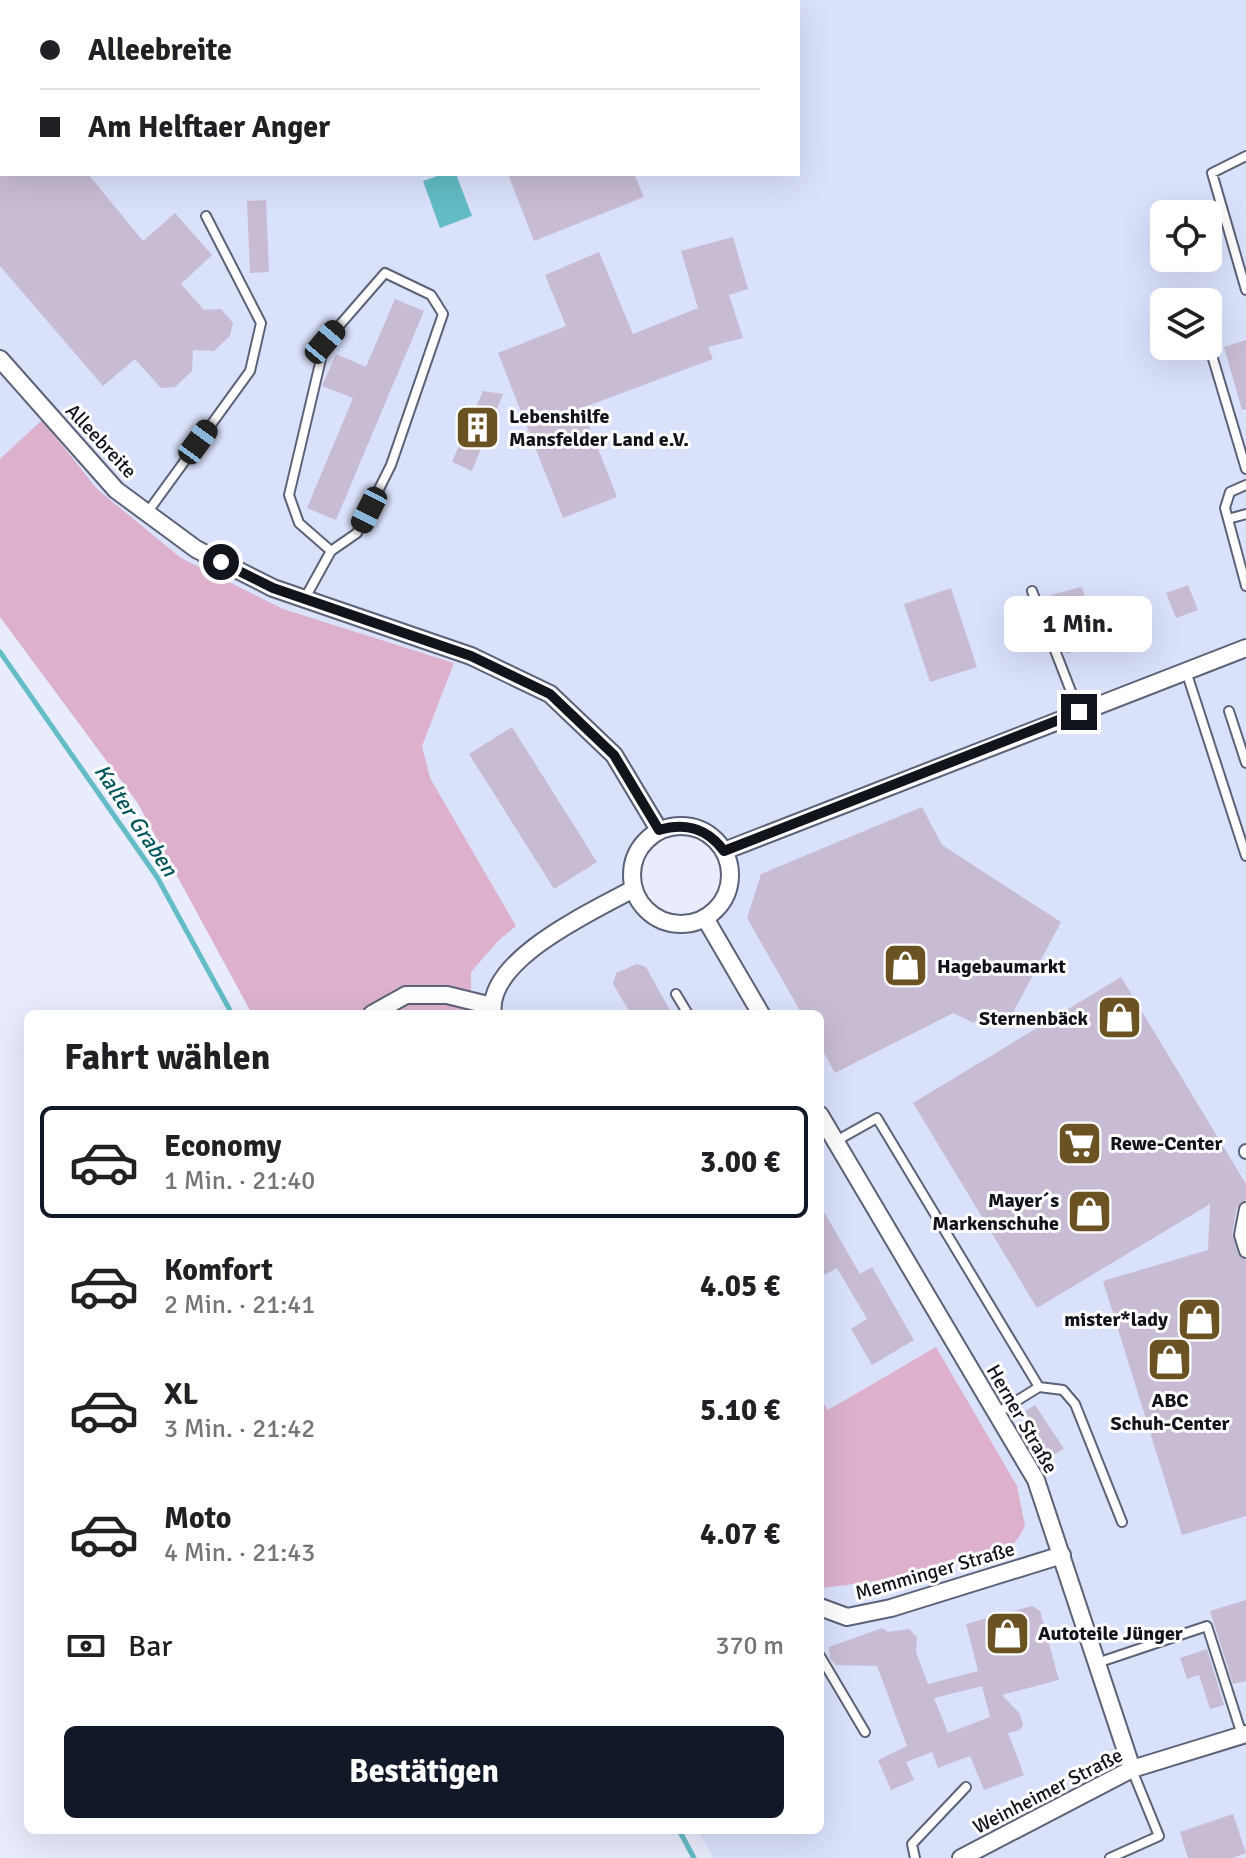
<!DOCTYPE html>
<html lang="de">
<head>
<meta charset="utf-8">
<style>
  body { margin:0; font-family:Signika,sans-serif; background:#f6f6f6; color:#202124; height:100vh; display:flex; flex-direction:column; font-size:30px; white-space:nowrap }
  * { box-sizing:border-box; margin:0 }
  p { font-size:26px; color:#757577 }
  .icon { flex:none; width:44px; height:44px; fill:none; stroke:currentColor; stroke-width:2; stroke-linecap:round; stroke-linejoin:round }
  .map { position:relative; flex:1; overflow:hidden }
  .sheet { position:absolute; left:24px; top:1010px; width:800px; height:824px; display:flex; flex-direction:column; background:#fff; border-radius:12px; box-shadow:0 8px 32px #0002 }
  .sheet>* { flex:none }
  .guide { position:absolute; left:0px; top:0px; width:800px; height:176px; box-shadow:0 8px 32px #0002; display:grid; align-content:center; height:176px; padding:0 40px; background:#fff }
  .fabs { position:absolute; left:1150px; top:200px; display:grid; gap:16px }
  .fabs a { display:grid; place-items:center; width:72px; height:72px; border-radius:12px; background:#fff; box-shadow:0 8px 32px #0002; font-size:40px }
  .end { position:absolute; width:36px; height:36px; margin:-18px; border:10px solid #12141c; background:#fff; box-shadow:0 0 0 4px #fff }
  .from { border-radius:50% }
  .bubble { position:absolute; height:56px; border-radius:12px; background:#fff; box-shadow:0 8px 32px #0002; font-size:26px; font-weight:800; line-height:56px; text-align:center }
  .car { position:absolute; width:24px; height:48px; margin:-24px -12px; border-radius:10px; box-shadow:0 0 6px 2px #0007; background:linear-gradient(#222 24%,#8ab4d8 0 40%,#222 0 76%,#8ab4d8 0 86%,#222 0) }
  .guide b { display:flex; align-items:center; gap:28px; height:76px; font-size:30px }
  .guide b+b { border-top:2px solid #e0e0e0 }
  .guide i { width:20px; height:20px; background:#202124 }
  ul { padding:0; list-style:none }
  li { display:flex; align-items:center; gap:24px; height:112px; margin:0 16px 12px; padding:0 24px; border:4px solid transparent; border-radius:12px }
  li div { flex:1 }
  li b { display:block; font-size:30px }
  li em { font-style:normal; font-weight:800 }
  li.on { border-color:#111827 }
  li>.icon { width:72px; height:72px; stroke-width:1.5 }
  h2 { padding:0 40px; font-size:36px; line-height:96px }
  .pay { display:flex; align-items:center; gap:20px; height:88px; padding:0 40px; font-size:30px }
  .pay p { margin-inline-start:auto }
  .primary-button { display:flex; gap:16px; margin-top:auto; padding:16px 40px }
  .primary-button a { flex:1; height:92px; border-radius:12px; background:#111827; color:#fff; font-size:32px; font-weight:800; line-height:92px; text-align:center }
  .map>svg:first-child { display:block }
  .built { fill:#dae1fb; fill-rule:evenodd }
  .green { fill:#ddb1cc }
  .water { fill:#63bcc6 }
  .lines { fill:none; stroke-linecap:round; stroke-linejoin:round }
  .stream { stroke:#63bcc6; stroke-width:5 }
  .building { fill:#c7bcd4; fill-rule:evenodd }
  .service-casing { stroke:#5c6277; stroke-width:12 }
  .pedestrian-casing { stroke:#5c6277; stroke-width:16 }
  .minor-casing { stroke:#5c6277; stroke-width:20 }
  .service { stroke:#fff; stroke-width:8 }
  .pedestrian { stroke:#fff; stroke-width:12 }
  .minor { stroke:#fff; stroke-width:16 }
  .route { stroke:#12141c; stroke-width:10 }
  .labels { text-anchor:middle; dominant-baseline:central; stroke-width:6; stroke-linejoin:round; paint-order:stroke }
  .poi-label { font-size:20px; font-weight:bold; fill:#12141c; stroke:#fff; text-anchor:start }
  .street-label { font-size:20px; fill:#12141c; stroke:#fff }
  .water-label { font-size:22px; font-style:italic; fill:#00555d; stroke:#fff }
</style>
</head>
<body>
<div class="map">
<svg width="1246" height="1858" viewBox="0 0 1246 1858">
  <rect width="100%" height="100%" fill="#e8ecfc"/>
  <path class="built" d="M0 0H1246V1858H713L698 1830H820V1014H252L137 802 0 617ZM2 2H798V174H2ZM1164 214H1208V258H1164ZM1164 302H1208V346H1164ZM673 826 703 831 715 839 729 863 730 876 723 900 715 911 693 923H668L656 918 639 901 633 889 631 875 639 849 659 830Z"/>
  <path class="green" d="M42 420 97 489 181 558 283 609 454 663 422 746 430 778 516 926 499 940 471 972V1014H252L137 802 0 617V459Z
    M936 1347 1017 1486 1025 1526C1022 1531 1019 1538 1015 1542 983 1566 863 1584 821 1588L820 1398 828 1410Z"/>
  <path class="water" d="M443 174H456L472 216 440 228 423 181Z"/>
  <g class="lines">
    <path class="stream" d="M0 652 157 877 232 1014
      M679 1830 694 1858"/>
  </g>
  <path class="building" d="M0 174H88L143 241 175 213 212 255 181 284 204 310 221 309 233 323 230 336 214 351 193 350 192 371 175 387 161 388 135 359 103 386 0 266Z
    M508 174H634L644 197 534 241Z
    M266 200 269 272 250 273 247 201Z
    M733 237 748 289 729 295 743 338 708 347 713 359 582 408 617 497 563 518 498 353 566 326 545 275 599 252 633 334 698 308 681 251Z
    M395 299 424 311 336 520 307 508 353 398 322 386 336 354 366 367Z
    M1246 340V409L1242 410 1224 347Z
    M483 391 503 394 472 471 452 462Z
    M1188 585 1198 610 1176 618 1166 593Z
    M1082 587 1098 645 1066 654 1050 595Z
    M951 588 977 667 930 682 904 604Z
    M512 727 597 862 554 889 469 754Z
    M922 807 942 845 1061 922 1008 1022 983 1011 974 1023 953 1013 835 1073 820 1046V1014H802L747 918 761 874Z
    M637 964 646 967 672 1014H631L613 984 616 973Z
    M1121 977 1246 1184V1200L1237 1207 1232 1234 1238 1254 1246 1260V1516L1182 1535 1103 1281 1208 1250 1210 1204 1037 1308 913 1103Z
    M820 1205 860 1274 872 1267 914 1340 872 1365 851 1329 867 1319 837 1268 820 1277Z
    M1035 1405 1064 1449 1050 1457 1025 1411Z
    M1246 1600V1681L1233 1684 1210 1611Z
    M1032 1606 1040 1611 1059 1680 1002 1695 1020 1714 1023 1725 1020 1730 1008 1733 1024 1775 984 1790 970 1756 938 1768 932 1752 906 1762 914 1780 891 1790 878 1760 907 1746 877 1666 836 1665 830 1658 829 1647 882 1628 888 1632 909 1629 917 1637 916 1652 928 1684 978 1671 966 1624ZM982 1686 990 1717 948 1733 934 1698Z
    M1207 1649 1224 1705 1210 1709 1199 1675 1187 1679 1180 1658Z
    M1233 1814 1246 1853 1233 1858H1188L1180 1832Z"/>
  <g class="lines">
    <defs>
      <path id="service" d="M1246 156 1212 173 1246 290
        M1211 352 1246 469
        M1246 485 1230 492 1225 508 1246 586
        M147 513 250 371 261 323 206 216
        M1228 519 1246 514
        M1032 591 1079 712
        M305 598 331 551 357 533 391 465 443 314 431 295 385 273 325 342 289 495 299 523 331 551
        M1186 671 1246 856
        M1229 711 1246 763
        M676 994 688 1014
        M836 1141 877 1118 1039 1387 997 1413
        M1039 1387 1063 1390 1075 1404 1122 1522
        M820 1656 865 1732
        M1097 1663 1207 1626 1242 1735
        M915 1858 912 1844 966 1787
        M1110 1858 1159 1836 1132 1770"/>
      <path id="pedestrian" d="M1246 1151V1152
        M1246 1209 1241 1235 1246 1251"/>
      <path id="minor" d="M0 359 116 490 196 549 273 588 471 656 550 694 614 755 659 830
        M632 875a49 49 0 1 1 98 0a49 49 0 1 1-98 0Z
        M724 851 1246 648
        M705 918 761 1014
        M372 1014 406 995H447L492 1006
        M493 1014C485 959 594 911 633 889
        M820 1115 1036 1480 1132 1769
        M820 1607 847 1617 891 1608 1062 1555
        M961 1858 1132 1769 1246 1734"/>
    </defs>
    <use href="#service" class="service-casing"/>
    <use href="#pedestrian" class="pedestrian-casing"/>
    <use href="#minor" class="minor-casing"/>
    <use href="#service" class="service"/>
    <use href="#pedestrian" class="pedestrian"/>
    <use href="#minor" class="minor"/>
  </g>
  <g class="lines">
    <path class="route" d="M221 562 273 588 471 656 550 694 614 755 659 830C686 822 707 828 724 851L1079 712"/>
  </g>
  <defs>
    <symbol id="building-square" viewBox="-11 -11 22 22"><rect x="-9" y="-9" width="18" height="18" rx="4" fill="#6a5222" stroke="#fff"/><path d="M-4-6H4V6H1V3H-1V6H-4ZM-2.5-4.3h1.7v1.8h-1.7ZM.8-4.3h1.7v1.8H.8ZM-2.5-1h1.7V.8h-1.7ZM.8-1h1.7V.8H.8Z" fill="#fff"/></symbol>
    <symbol id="shop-square" viewBox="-11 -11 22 22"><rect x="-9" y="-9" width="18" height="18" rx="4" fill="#6a5222" stroke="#fff"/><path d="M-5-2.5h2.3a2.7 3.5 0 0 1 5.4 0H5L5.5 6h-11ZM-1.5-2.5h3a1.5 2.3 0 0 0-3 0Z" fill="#fff"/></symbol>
    <symbol id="supermarket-square" viewBox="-11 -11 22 22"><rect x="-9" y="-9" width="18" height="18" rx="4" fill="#6a5222" stroke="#fff"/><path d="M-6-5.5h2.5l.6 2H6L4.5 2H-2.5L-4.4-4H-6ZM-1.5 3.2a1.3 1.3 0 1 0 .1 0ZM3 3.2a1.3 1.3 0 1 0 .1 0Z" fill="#fff"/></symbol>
  </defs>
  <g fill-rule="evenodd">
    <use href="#building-square" x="452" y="402" width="51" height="51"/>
    <use href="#shop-square" x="880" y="940" width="51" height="51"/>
    <use href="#shop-square" x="1094" y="992" width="51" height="51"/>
    <use href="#supermarket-square" x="1054" y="1118" width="51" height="51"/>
    <use href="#shop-square" x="1064" y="1186" width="51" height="51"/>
    <use href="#shop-square" x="1174" y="1294" width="51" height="51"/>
    <use href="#shop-square" x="1144" y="1334" width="51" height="51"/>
    <use href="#shop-square" x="982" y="1608" width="51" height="51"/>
  </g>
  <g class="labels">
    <g class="poi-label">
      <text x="509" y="416">Lebenshilfe<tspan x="509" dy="23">Mansfelder Land e.V.</tspan></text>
      <text x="937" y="966">Hagebaumarkt</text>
      <text x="1088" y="1018" text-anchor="end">Sternenbäck</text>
      <text x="1110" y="1143">Rewe-Center</text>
      <text x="1059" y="1200" text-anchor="end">Mayer´s<tspan x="1059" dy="23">Markenschuhe</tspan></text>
      <text x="1168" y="1319" text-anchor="end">mister*lady</text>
      <text x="1170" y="1400" text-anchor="middle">ABC<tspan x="1170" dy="23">Schuh-Center</tspan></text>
      <text x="1038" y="1633">Autoteile Jünger</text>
    </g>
    <g class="street-label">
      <text transform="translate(101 441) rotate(47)">Alleebreite</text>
      <text transform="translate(1022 1419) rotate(60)">Herner Straße</text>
      <text transform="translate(935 1571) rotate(-16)">Memminger Straße</text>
      <text transform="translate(1048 1791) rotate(-27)">Weinheimer Straße</text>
    </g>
    <g class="water-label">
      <text transform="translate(136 820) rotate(56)">Kalter Graben</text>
    </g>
  </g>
</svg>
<div class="fabs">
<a><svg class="icon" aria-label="locate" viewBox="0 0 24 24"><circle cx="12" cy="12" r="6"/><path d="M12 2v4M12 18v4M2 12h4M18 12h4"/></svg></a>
<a><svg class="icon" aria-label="layers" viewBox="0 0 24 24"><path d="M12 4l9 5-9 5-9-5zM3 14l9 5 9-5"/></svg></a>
</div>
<i class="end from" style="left:221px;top:562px"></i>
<i class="end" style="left:1079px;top:712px"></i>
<div class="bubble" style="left:1004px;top:596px;width:148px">1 Min.</div>
<i class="car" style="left:325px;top:342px;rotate:40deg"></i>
<i class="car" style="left:198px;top:442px;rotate:36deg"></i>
<i class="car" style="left:369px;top:510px;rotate:207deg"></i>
<div class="guide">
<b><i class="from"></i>Alleebreite</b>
<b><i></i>Am Helftaer Anger</b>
</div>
<section class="sheet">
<h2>Fahrt wählen</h2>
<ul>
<li class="on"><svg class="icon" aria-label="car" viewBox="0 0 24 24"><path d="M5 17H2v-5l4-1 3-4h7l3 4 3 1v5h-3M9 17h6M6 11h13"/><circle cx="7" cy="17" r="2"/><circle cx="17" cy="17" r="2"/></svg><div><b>Economy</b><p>1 Min. · 21:40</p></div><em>3.00 €</em></li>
<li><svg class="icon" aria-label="car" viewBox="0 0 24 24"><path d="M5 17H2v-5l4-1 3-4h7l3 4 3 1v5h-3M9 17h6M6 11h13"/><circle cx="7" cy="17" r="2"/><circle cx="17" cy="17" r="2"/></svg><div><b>Komfort</b><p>2 Min. · 21:41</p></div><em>4.05 €</em></li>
<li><svg class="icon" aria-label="car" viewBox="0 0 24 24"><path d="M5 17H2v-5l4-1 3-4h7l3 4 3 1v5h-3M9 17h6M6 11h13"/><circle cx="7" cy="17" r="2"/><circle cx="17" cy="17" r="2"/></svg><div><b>XL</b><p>3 Min. · 21:42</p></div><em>5.10 €</em></li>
<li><svg class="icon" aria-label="car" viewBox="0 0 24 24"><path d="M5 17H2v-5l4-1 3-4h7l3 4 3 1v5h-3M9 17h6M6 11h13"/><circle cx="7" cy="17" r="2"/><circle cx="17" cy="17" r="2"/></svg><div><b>Moto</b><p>4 Min. · 21:43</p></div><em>4.07 €</em></li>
</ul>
<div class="pay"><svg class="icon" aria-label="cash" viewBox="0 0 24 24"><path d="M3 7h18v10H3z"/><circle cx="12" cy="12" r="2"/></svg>Bar<p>370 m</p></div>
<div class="primary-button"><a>Bestätigen</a></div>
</section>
</div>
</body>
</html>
